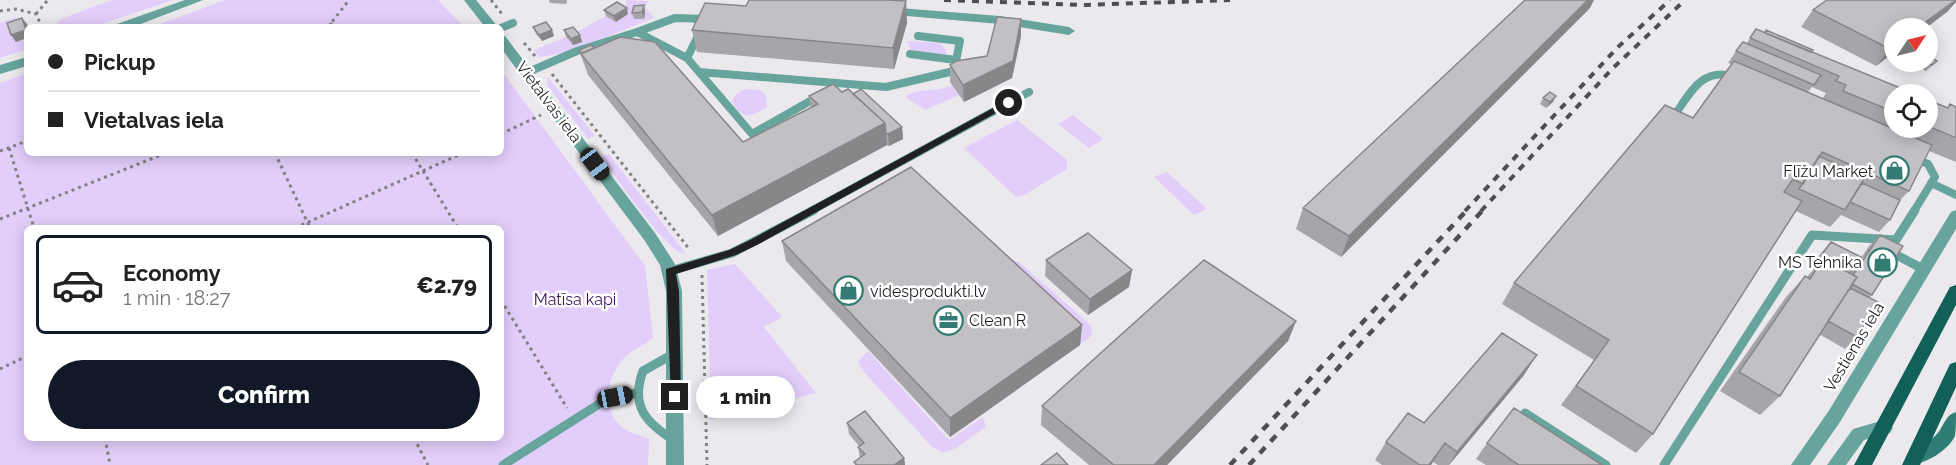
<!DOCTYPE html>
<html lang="en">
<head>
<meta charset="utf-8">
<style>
  body { margin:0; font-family:Raleway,sans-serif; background:#f6f6f6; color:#222; height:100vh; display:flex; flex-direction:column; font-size:22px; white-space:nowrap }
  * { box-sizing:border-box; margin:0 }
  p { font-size:20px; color:#767676 }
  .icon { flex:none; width:33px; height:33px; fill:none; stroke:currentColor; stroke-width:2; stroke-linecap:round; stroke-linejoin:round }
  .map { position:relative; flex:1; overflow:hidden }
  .drawer { position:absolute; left:24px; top:225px; width:480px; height:216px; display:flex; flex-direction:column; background:#fff; border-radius:9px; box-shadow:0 3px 15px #0003 }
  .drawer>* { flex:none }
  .banner { position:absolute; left:24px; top:24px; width:480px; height:132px; border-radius:9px; box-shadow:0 3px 15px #0003; display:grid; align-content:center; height:132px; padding:0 24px; background:#fff }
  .needle { width:39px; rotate:55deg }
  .fabs { position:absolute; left:1884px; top:18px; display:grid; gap:12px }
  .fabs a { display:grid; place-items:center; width:54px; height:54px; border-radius:50%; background:#fff; box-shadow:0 3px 15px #0003; font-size:30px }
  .end { position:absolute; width:27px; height:27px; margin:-14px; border:8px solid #201f21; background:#fff; box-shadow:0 0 0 3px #fff }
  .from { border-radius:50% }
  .bubble { position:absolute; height:42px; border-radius:21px; background:#fff; box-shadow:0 3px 15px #0003; font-size:20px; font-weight:800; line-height:42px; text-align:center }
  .car { position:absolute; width:18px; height:36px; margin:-18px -9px; border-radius:8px; box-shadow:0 0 4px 2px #0007; background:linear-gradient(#222 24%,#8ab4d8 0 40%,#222 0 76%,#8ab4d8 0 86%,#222 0) }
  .banner b { display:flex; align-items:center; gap:21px; height:57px; font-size:22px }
  .banner b+b { border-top:2px solid #e0e0e0 }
  .banner i { width:15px; height:15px; background:#222 }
  ul { padding:10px 0 0; list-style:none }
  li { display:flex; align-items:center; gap:18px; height:99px; margin:0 12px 9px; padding:0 12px; border:3px solid transparent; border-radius:9px }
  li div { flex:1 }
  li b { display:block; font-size:22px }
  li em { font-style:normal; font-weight:800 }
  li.on { border-color:#111827 }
  li>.icon { width:54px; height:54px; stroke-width:1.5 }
  .button { display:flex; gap:12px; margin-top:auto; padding:12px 24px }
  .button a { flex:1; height:69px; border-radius:36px; background:#111827; color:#fff; font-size:24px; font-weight:800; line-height:69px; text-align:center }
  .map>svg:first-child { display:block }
  .green { fill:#e2cefa; fill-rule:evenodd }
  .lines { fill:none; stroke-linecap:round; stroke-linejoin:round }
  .path { stroke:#828083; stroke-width:3; stroke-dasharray:3 4; stroke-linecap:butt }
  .service-far1 { stroke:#67a49c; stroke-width:8 }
  .service { stroke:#67a49c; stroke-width:9 }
  .minor { fill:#67a49c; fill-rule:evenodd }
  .tertiary { fill:#67a49c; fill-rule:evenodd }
  .secondary { fill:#2f7e75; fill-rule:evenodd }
  .primary { fill:#116159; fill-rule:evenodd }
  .rail-far1 { stroke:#504e51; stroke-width:4; stroke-dasharray:7 7; stroke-linecap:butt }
  .rail { stroke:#504e51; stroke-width:4.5; stroke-dasharray:8 8; stroke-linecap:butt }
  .wall { fill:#a7a5a9; fill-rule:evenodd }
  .shaded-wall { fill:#888689 }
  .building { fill:#c2c0c4; stroke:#888689; stroke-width:1.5 }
  .route { fill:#201f21 }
  .labels { text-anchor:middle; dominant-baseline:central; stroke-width:5; stroke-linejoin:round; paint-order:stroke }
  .street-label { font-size:16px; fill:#201f21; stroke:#fff }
  .poi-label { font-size:16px; fill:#201f21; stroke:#fff; text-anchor:end }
  .park-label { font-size:16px; fill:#3c185a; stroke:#fff }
</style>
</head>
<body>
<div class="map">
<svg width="1956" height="465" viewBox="0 0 1956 465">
  <rect width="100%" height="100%" fill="#ebe9ed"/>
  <path class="green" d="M112 0H173L92 27H53L61 19Z
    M225 0H438L464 27H152Z
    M626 0 649 1 645 7 654 18C617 31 578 53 539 57L534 50 566 37 573 45 582 42 575 33 626 5Z
    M16 17 22 41 27 40V49L0 58V23Z
    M907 41 939 43 947 51 945 55 911 50Z
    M501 70 645 266 653 338C644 345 630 351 622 360 606 381 601 409 623 428 629 433 642 436 649 439L648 465H0V83L27 73V153H501ZM27 228H501V438H27Z
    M548 77 595 136 588 139 547 85Z
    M952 85 959 95 926 110 905 97C919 87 937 93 952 85Z
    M745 89 761 90 766 96 767 107C751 117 741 121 732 101L736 94Z
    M1073 115 1103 139 1089 148 1058 124Z
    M1017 120 1067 160V169L1024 195 1016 197 964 148Z
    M609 154 686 254C668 255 615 175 601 157Z
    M1167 172 1207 209 1194 215 1154 177Z
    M1013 260 1020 263 1084 319 1091 326 1092 335 1081 344 999 267Z
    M735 264 782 317 764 327 816 393 711 420 707 270Z
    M868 351 949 440 983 417 986 427 956 448 944 453 932 447 864 372 858 362Z"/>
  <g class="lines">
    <path class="path" d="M491 0 502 14
      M0 11 16 9 36 14 42 27
      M36 14 48 0
      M323 27 331 24 332 27
      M328 27 349 0
      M524 43 535 56
      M552 74 690 250
      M501 134 541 115
      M9 148 34 228
      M0 151 27 141
      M275 153 310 228
      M412 153 458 228
      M0 219 166 153
      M295 228 463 153
      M702 275 707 465
      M501 300 567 408
      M0 369 27 356
      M105 438 110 465
      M414 438 428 465"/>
    <path class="service-far1" d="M501 28 513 23
      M637 32 675 18 706 19 704 22
      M910 54 956 60
      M687 58 699 34
      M699 72 752 134 819 96
      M526 73 577 51 637 32 687 58 699 72 886 87 954 71 960 41 918 36
      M1674 116C1691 92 1702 66 1736 77
      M1931 183 1956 195
      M811 211 1029 92
      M1914 211 1935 177 1928 164 1914 158"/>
    <path class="service" d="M1889 251 1923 269
      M670 271 732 253 814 210
      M675 353 643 371C630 406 646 423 675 441
      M1525 413 1606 465
      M503 465 607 399 637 393
      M1664 465 1812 235 1896 240 1915 210"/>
    <path class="minor" d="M185 0H203L133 27H115L117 24Z
      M887 7 1000 16 1069 27 1075 31 1069 35 1000 24 883 14V8Z
      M27 57V66L0 74V65Z
      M1956 210V229L1840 422 1810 465H1791L1828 412 1951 212Z
      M1884 420 1890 423 1893 428 1890 433 1864 440 1846 465H1827L1853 429Z"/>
    <path class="tertiary" d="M464 0H476L498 27H485Z
      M501 35 505 36 655 233 675 264 682 291 684 465H666V291L660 265 645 241 501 48Z"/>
    <path class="secondary" d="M1956 412C1956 419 1956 429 1955 436 1948 451 1924 465 1908 465L1905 459C1911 446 1928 444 1937 434 1944 426 1945 415 1956 412Z"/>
    <path class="primary" d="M1956 285V305L1872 465H1854L1950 287Z
      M1956 362V387L1920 465H1902L1950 364Z"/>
    <path class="rail-far1" d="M944 0 1085 5 1230 0
      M1465 211 1618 47 1670 0
      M1481 211 1612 69 1685 0"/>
    <path class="rail" d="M1230 465 1467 210
      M1249 465 1483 210"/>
  </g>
  <path class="wall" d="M549 0H567L566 4 550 3Z
    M1956 0V2L1947 12 1894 28V52L1876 66 1801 27 1813 10Z
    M1590 8 1341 257 1296 229 1303 208Z
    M604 10 628 14 616 22 606 16Z
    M645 11 644 19H634L632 13Z
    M1021 19V36L1012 78 964 102 950 82V65L987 56Z
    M907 23 894 69 697 52 692 30Z
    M533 27 554 36 542 41 536 34Z
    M1756 29 1811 52 1894 94V128H1928V100L1947 108 1950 104 1956 107V162L1929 151 1909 191 1900 200 1890 220 1879 232 1841 215 1830 227 1796 211 1653 434 1636 453 1561 405 1594 360 1502 304 1514 283 1693 118 1731 64 1728 63 1736 51 1747 43ZM1812 87 1826 93 1823 98 1832 103 1808 92Z
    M564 30 580 35 582 42 573 45 566 37Z
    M594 48 743 142 811 108 809 96 842 92 853 94 902 127 903 139 889 146 887 145 718 236 588 75 579 50Z
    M1937 61 1926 71 1919 67 1924 62Z
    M1543 98 1553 102 1546 108 1540 104Z
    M1880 235 1872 295 1869 298 1857 337 1845 349 1819 334 1780 396 1760 415 1720 391 1786 297 1805 276 1807 277 1813 270 1810 269 1821 253 1831 242 1851 273 1869 246Z
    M782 241 1082 325 1080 345 950 437 786 261Z
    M1046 260 1132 270 1129 287 1088 315 1045 276Z
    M1296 321 1288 341 1167 465H1089L1041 425 1042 406Z
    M1524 375 1449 465H1438L1433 462 1431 465H1382L1375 460 1386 442Z
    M847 423 904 458 905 465H855L854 462 860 458 858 447 859 446 849 434Z
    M1487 443 1602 465H1486L1476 459Z"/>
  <path class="shaded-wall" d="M1588 0H1594L1590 8 1341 257 1349 236Z
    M1956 0V2L1947 12 1926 28H1917Z
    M906 1 907 23 894 69 893 48Z
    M644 5 645 11 644 19 642 12Z
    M627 8 628 14 616 22 614 16Z
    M22 18 27 24 28 27H27V38L16 42 11 35Z
    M1021 19V36L1012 78 964 102 963 85Z
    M552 30 554 36 542 41 539 35Z
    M580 35 582 42 573 45 571 39Z
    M1894 46V52L1876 66 1890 49Z
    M1556 96 1553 102 1546 108 1550 102Z
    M885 123 887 145 718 236 712 215Z
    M902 127 903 139 889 146 888 134Z
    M1132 270 1129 287 1088 315 1090 299Z
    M1296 321 1288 341 1167 465H1154Z
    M1082 325 1080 345 950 437V418Z
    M1537 355 1524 375 1449 465 1457 452Z
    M1445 443 1431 465H1429Z
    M904 458 905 465H894Z"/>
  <path class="building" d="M749 0H888L906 1 893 48 692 30 705 3 746 6Z
    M1525 0H1588L1349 236 1303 208Z
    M1827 0H1956L1917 28H1894V46L1890 49 1813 10Z
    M617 2 627 8 614 16 604 10Z
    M644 5 642 12 632 13 634 6Z
    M997 17 1021 19 1013 61 963 85 950 65 956 61 987 56Z
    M22 18 26 30 11 35 7 23Z
    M546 22 552 30 539 35 533 27Z
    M573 27 580 35 571 39 564 30Z
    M1756 29 1915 94H1894V112L1843 91 1846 85 1836 81 1839 76 1750 38Z
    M1766 30 1813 50 1811 52 1765 33Z
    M620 37 655 42 743 142 818 104 809 96 833 84 842 92 848 89 885 123 712 215 581 54Z
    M1743 42 1821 75 1814 85 1736 51Z
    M591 45 594 48 582 53 579 50Z
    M1929 57 1937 61 1932 65 1924 62H1928V58Z
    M1734 61 1932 145 1909 191 1822 152 1803 184 1793 179 1784 192 1802 201 1653 434 1576 386 1609 340 1514 283 1665 105 1693 118Z
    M861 89 902 127 888 134 886 133 885 123 853 94Z
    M1550 92 1556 96 1550 102 1543 98Z
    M1928 100 1948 108 1950 104 1956 107V138L1928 126Z
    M1819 156 1865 177 1845 210 1799 189Z
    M911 167 1082 325 950 418 782 241Z
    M1862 183 1900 200 1890 220 1850 202Z
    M1088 233 1132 270 1090 299 1046 260Z
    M1880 235 1903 246 1872 295 1852 284 1857 277 1853 275Z
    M1831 242 1861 257 1850 273 1820 257Z
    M1823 259 1857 277 1780 396 1739 372 1805 276 1810 279Z
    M1204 260 1296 321 1154 465H1114L1042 406Z
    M1850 288 1878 302 1857 337 1828 321Z
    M1502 333 1537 355 1457 452 1445 443 1429 465H1420L1386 442 1408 413 1424 423Z
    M1514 408 1602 465H1519L1487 443Z
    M865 411 904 458 894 465H857L854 462 865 454 858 447 864 443 847 423Z
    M1057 453 1068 465H1041Z"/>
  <path class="route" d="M1006 101 1014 103 757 245 736 255 676 274 679 291 681 397 679 400H671L666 269 729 250 750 240Z"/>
  <defs>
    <symbol id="shop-ring" viewBox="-11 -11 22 22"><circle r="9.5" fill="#fff" stroke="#347b73" stroke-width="1.5"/><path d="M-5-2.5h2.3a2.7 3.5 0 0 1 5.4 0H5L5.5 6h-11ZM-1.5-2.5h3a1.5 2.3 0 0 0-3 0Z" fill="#347b73"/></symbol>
    <symbol id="office-ring" viewBox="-11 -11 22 22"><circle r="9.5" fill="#fff" stroke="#347b73" stroke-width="1.5"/><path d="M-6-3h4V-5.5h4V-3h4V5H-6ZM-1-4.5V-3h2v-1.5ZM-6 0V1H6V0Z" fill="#347b73"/></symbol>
  </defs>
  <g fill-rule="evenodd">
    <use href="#shop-ring" x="1878" y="154" width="33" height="33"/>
    <use href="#shop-ring" x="1866" y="246" width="33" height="33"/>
    <use href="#shop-ring" x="832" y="274" width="33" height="33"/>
    <use href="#office-ring" x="932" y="304" width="33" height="33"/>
  </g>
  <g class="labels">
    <g class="street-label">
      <text transform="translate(549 102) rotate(53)">Vietalvas iela</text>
      <text transform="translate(1854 347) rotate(-59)">Vestienas iela</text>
    </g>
    <g class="poi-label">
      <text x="1873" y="171">Flīžu Market</text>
      <text x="1862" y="262">MS Tehnika</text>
      <text x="870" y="291" text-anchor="start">videsprodukti.lv</text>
      <text x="969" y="320" text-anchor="start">Clean R</text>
    </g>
    <g class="park-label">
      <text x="575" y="299">Matīsa kapi</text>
    </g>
  </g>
</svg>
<div class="fabs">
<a><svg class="needle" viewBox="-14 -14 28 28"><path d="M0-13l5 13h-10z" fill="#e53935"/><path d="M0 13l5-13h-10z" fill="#767676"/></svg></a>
<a><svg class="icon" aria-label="locate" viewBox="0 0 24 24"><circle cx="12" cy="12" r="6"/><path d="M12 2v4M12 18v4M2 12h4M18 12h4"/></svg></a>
</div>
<i class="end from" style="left:1009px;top:103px"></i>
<i class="end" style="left:675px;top:397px"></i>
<div class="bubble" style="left:696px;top:376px;width:99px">1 min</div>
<i class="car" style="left:595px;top:164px;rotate:143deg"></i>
<i class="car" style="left:615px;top:397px;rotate:79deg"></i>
<div class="banner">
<b><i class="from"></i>Pickup</b>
<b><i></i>Vietalvas iela</b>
</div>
<section class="drawer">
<ul>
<li class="on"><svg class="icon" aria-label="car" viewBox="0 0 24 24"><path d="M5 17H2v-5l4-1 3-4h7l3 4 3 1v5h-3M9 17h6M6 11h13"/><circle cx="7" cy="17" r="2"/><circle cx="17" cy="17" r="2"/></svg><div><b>Economy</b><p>1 min · 18:27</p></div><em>€2.79</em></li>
</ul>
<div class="button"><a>Confirm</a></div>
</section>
</div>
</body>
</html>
